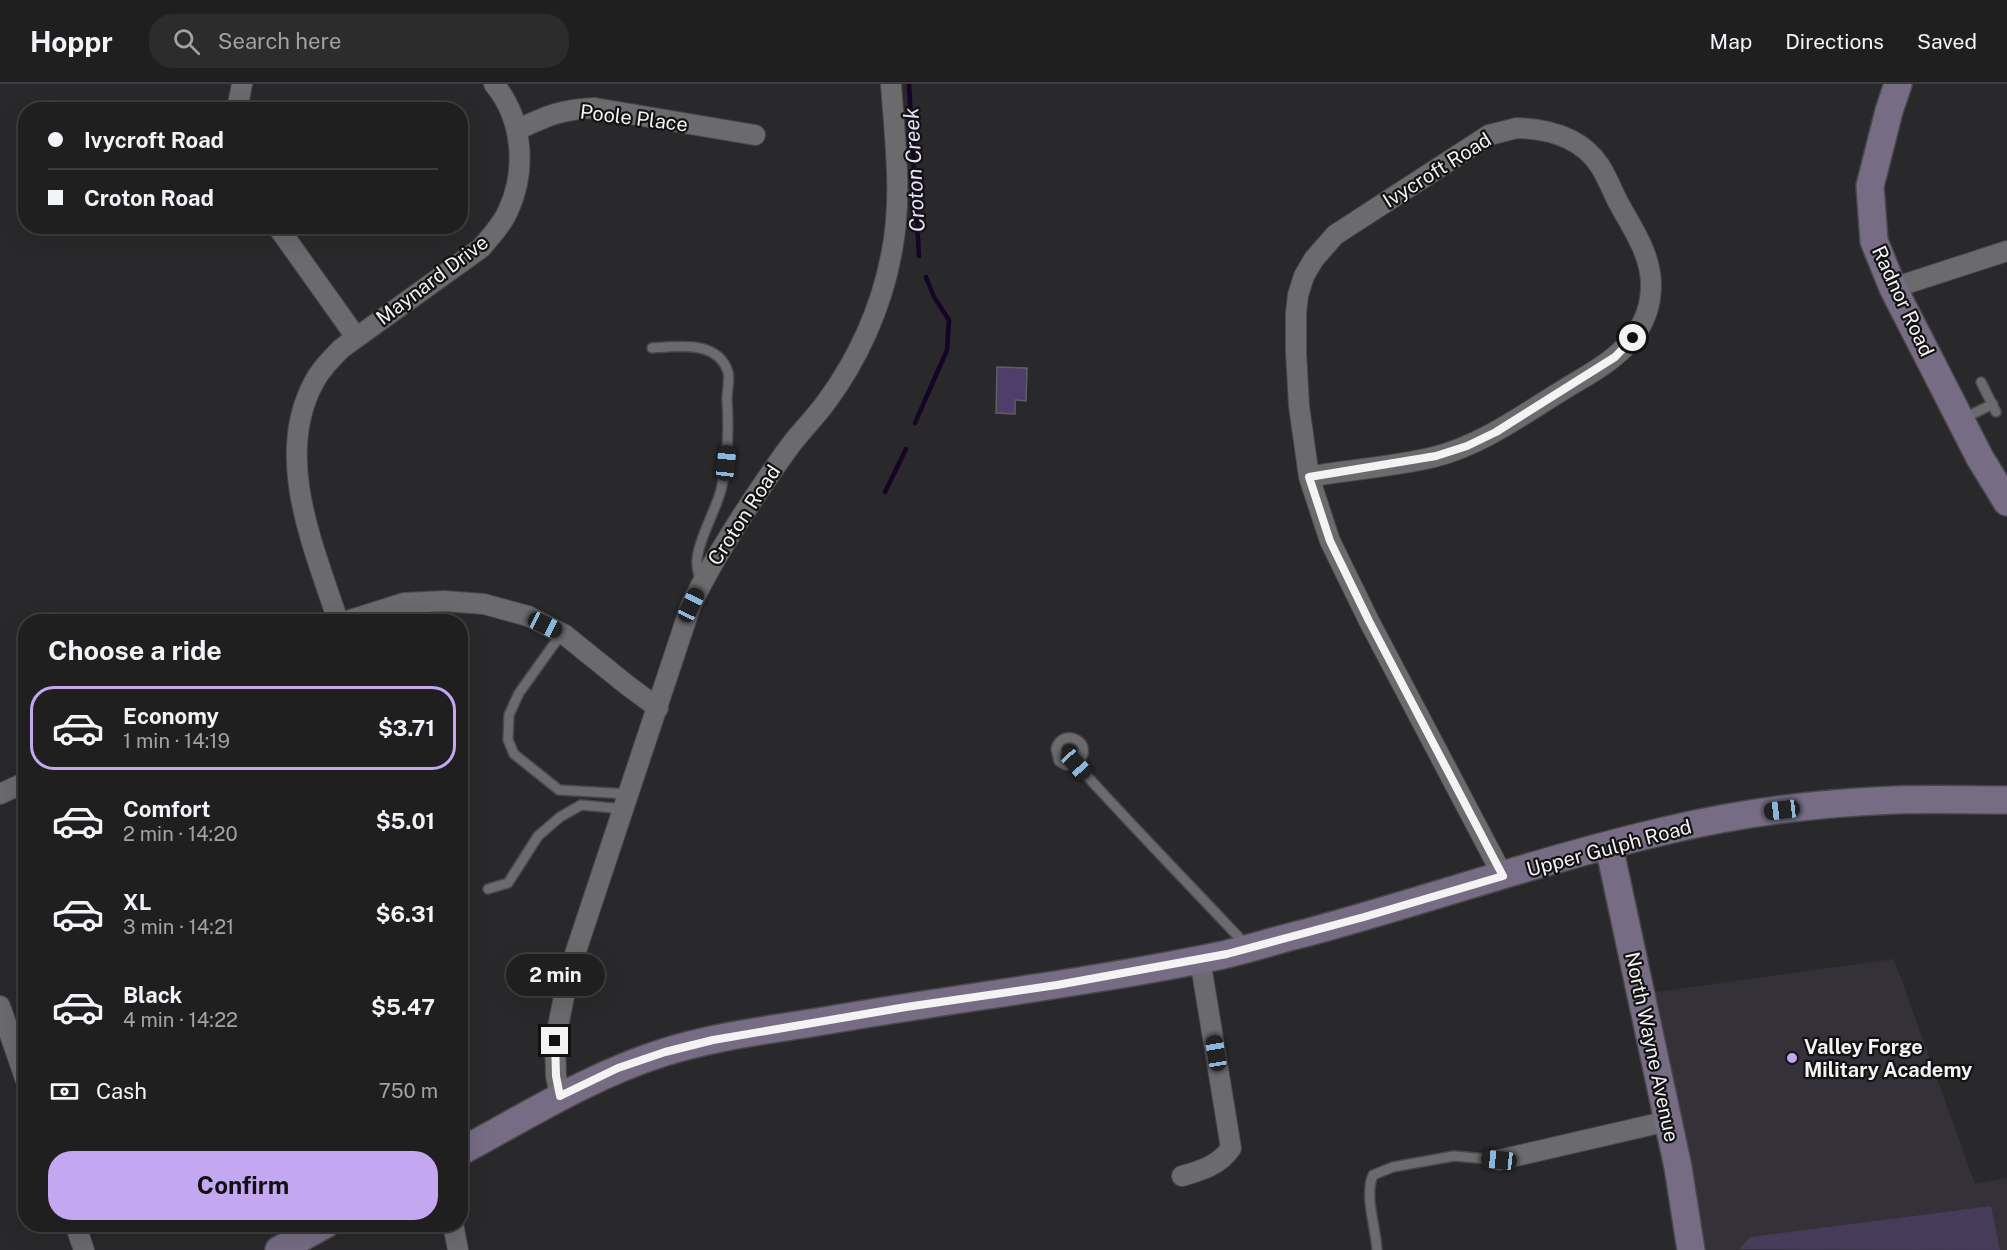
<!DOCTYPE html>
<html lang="en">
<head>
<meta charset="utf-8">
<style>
  body { margin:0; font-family:"Public Sans",sans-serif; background:#2c2c2d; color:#f1f3f6; height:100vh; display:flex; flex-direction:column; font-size:22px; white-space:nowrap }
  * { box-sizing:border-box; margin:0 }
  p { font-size:20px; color:#a1a2a5 }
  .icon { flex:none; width:33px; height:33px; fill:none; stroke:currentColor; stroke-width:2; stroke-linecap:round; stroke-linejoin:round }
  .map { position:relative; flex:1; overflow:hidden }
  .panel { position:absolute; left:18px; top:530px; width:450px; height:618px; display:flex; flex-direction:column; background:#1f1f20; border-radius:24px; box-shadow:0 6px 24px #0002,0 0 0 2px #3c3d3e }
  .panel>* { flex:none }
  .banner { position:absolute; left:18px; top:18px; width:450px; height:132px; border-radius:24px; box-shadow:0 6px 24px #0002,0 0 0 2px #3c3d3e; display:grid; align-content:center; height:132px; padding:0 30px; background:#1f1f20 }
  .end { position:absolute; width:27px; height:27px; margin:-14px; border:8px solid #f3f3f4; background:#111; box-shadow:0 0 0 3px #111 }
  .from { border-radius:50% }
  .bubble { position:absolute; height:42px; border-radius:21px; background:#1f1f20; box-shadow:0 6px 24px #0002,0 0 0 2px #3c3d3e; font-size:20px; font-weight:700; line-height:42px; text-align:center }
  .car { position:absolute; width:18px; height:36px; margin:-18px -9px; border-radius:8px; box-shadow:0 0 4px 2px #0007; background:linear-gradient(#222 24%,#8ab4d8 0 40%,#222 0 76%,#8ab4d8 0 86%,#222 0) }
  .banner b { display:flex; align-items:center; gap:21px; height:57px; font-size:22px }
  .banner b+b { border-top:2px solid #3c3d3e }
  .banner i { width:15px; height:15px; background:#f1f3f6 }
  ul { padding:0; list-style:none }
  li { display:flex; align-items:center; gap:18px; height:84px; margin:0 12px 9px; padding:0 18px; border:3px solid transparent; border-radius:24px }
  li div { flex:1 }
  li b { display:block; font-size:22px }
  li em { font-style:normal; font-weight:700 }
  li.active { border-color:#c4a7f1 }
  li>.icon { width:54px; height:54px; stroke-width:1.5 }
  h2 { padding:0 30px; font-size:27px; line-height:72px }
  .pay { display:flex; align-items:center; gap:15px; height:66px; padding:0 30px; font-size:22px }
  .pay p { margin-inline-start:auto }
  .primary-button { display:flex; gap:12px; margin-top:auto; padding:12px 30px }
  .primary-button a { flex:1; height:69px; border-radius:24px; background:#c4a7f1; color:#111; font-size:24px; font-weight:700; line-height:69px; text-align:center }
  header { display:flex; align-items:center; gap:36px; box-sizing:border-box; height:84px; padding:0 30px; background:#1f1f20; border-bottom:2px solid #3c3d3e }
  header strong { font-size:28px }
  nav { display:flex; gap:33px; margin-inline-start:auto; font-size:21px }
  .search { width:420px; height:54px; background:#2c2c2d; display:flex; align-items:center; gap:15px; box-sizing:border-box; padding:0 21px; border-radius:24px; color:#a1a2a5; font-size:22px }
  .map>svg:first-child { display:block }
  .built { fill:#343139 }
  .green { fill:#473b5a }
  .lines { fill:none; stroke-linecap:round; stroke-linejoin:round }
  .stream { stroke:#150328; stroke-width:4.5 }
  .building { fill:#4f3d6a; stroke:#5f5f61; stroke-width:1.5 }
  .lane-casing { stroke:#484749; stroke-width:12 }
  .street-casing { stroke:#484749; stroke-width:22 }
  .secondary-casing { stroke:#484749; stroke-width:30 }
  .lane { stroke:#6b6a6d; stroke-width:9 }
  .street { stroke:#6b6a6d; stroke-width:20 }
  .secondary { stroke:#766c84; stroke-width:27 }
  .route { stroke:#f3f3f4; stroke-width:8 }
  .poi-dot { fill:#c4a7f1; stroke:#121213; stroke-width:2 }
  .labels { text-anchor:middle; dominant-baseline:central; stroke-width:4.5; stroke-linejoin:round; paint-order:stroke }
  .street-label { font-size:20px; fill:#f3f3f4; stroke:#121213 }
  .poi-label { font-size:20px; font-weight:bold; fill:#f3f3f4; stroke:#121213; text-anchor:start }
  .water-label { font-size:21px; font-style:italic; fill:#e8defc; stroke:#121213 }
</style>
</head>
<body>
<header>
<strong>Hoppr</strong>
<div class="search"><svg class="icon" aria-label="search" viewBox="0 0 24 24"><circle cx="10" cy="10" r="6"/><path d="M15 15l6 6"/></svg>Search here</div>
<nav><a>Map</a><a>Directions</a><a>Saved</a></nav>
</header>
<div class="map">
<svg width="2007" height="1166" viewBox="0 0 2007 1166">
  <rect width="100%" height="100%" fill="#29292b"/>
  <path class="built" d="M1894 875 1975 1100 2007 1094V1166H1691L1641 910Z"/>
  <path class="green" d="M1991 1122 2000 1166 1739 1165 1750 1153Z"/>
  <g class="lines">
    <path class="stream" d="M909 0 919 172
      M915 339 947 266 949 236 934 213 926 193
      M885 408 906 365"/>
  </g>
  <path class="building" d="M997 283 1027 284 1026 317 1015 316V330L996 329Z"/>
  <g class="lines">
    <defs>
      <path id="lane" d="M652 264C677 262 718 256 728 288 730 295 727 307 727 315 729 345 728 376 721 406 716 426 696 460 697 480 697 486 699 492 701 498
        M1981 298 1996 328
        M1962 335 1993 320
        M562 549 519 609 509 631 508 656 514 670 559 706 629 710
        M1076 680C1099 658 1061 642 1056 665L1059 677 1066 681 1076 680C1132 742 1190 801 1247 862
        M488 805 508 799 538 752 560 733 581 721 624 725
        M1377 1166C1376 1143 1364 1113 1373 1091L1393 1083 1454 1072 1499 1076"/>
      <path id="street" d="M237 26 242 0
        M1517 44C1549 45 1581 53 1600 82 1607 93 1612 106 1618 118 1632 144 1651 170 1651 201 1651 221 1644 240 1632 255 1614 278 1587 291 1563 306 1522 331 1482 361 1434 373 1393 383 1351 385 1309 393L1299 322 1296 268V229L1298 211 1304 192 1314 175 1335 151 1489 51Z
        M517 46C546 32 562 25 595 24L755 51
        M277 142 356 253
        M1893 204 2007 167
        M1309 393 1330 457 1369 537 1503 792
        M338 537C314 463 274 375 313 300 320 286 331 275 342 264L481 164C491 152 502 141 508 127 527 86 523 35 494 0
        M347 537 404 519 444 517 484 520 528 532 565 551 627 601 658 624
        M0 710 26 698
        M0 922 26 997
        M560 1012 556 992 555 957 569 888 691 521C717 467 752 415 787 366 799 349 815 334 827 317 858 275 881 224 891 172 903 115 895 58 891 0
        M1499 1076 1668 1037
        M1182 1092C1200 1087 1220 1081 1231 1064L1200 875
        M75 1140 84 1166
        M453 1140 458 1166"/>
      <path id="secondary" d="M1898 0 1889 27 1870 102 1874 157 1893 204 1980 374 2007 418
        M1609 762 1678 1083 1691 1166
        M460 1068C527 1032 590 992 662 969 717 951 778 945 835 935 964 913 1095 898 1223 871 1252 864 1280 855 1309 848 1427 816 1544 775 1664 747 1739 729 1817 719 1895 716 1932 715 1970 716 2007 716
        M279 1166 326 1140"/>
    </defs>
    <use href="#lane" class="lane-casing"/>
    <use href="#street" class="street-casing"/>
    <use href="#secondary" class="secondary-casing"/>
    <use href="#lane" class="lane"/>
    <use href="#street" class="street"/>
    <use href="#secondary" class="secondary"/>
  </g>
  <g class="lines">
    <path class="route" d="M555 957 556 992 560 1012 618 984 665 968 713 956 906 923 1057 901 1227 870 1364 833 1503 792 1369 537 1330 457 1309 393 1436 372 1467 362 1496 348 1615 273 1633 254"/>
  </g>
  <circle class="poi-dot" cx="1792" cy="974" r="6"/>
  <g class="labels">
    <g class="street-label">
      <text transform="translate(634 34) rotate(7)">Poole Place</text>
      <text transform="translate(1437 86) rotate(-32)">Ivycroft Road</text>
      <text transform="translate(432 196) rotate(-37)">Maynard Drive</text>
      <text transform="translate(1903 217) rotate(65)">Radnor Road</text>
      <text transform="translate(744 431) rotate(-57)">Croton Road</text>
      <text transform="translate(1609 764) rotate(-15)">Upper Gulph Road</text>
      <text transform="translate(1652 963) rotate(78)">North Wayne Avenue</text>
    </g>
    <g class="poi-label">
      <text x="1804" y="963">Valley Forge<tspan x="1804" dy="23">Military Academy</tspan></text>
    </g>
    <g class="water-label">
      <text transform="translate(914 86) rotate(-93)">Croton Creek</text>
    </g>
  </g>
</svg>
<i class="end from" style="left:1633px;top:254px"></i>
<i class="end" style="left:555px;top:957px"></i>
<div class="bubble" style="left:506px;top:870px;width:99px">2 min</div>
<i class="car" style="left:726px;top:379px;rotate:6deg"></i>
<i class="car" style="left:691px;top:521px;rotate:25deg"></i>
<i class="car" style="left:545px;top:541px;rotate:116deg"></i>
<i class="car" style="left:1076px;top:680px;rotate:138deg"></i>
<i class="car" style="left:1782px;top:726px;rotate:263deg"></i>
<i class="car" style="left:1216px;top:969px;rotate:351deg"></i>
<i class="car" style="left:1499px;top:1076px;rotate:276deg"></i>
<div class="banner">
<b><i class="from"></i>Ivycroft Road</b>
<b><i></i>Croton Road</b>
</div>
<section class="panel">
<h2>Choose a ride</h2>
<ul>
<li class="active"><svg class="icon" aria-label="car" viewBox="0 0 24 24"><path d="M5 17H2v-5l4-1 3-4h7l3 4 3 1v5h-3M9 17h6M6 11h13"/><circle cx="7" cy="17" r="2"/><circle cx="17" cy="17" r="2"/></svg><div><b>Economy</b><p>1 min · 14:19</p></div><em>$3.71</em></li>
<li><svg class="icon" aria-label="car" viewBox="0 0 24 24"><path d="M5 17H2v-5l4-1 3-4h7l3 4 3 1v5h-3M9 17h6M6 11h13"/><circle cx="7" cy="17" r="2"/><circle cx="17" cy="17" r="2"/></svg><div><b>Comfort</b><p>2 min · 14:20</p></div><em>$5.01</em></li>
<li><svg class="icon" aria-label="car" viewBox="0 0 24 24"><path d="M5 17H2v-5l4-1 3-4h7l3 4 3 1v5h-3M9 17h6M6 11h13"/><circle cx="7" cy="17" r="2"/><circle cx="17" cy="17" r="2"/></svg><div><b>XL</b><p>3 min · 14:21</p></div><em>$6.31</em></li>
<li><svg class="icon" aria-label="car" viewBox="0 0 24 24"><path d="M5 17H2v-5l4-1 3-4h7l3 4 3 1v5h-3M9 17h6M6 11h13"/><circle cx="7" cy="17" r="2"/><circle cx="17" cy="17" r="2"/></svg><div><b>Black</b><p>4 min · 14:22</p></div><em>$5.47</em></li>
</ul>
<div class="pay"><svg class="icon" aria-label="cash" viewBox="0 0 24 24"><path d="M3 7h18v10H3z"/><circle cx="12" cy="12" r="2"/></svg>Cash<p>750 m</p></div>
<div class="primary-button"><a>Confirm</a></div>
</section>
</div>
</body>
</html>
